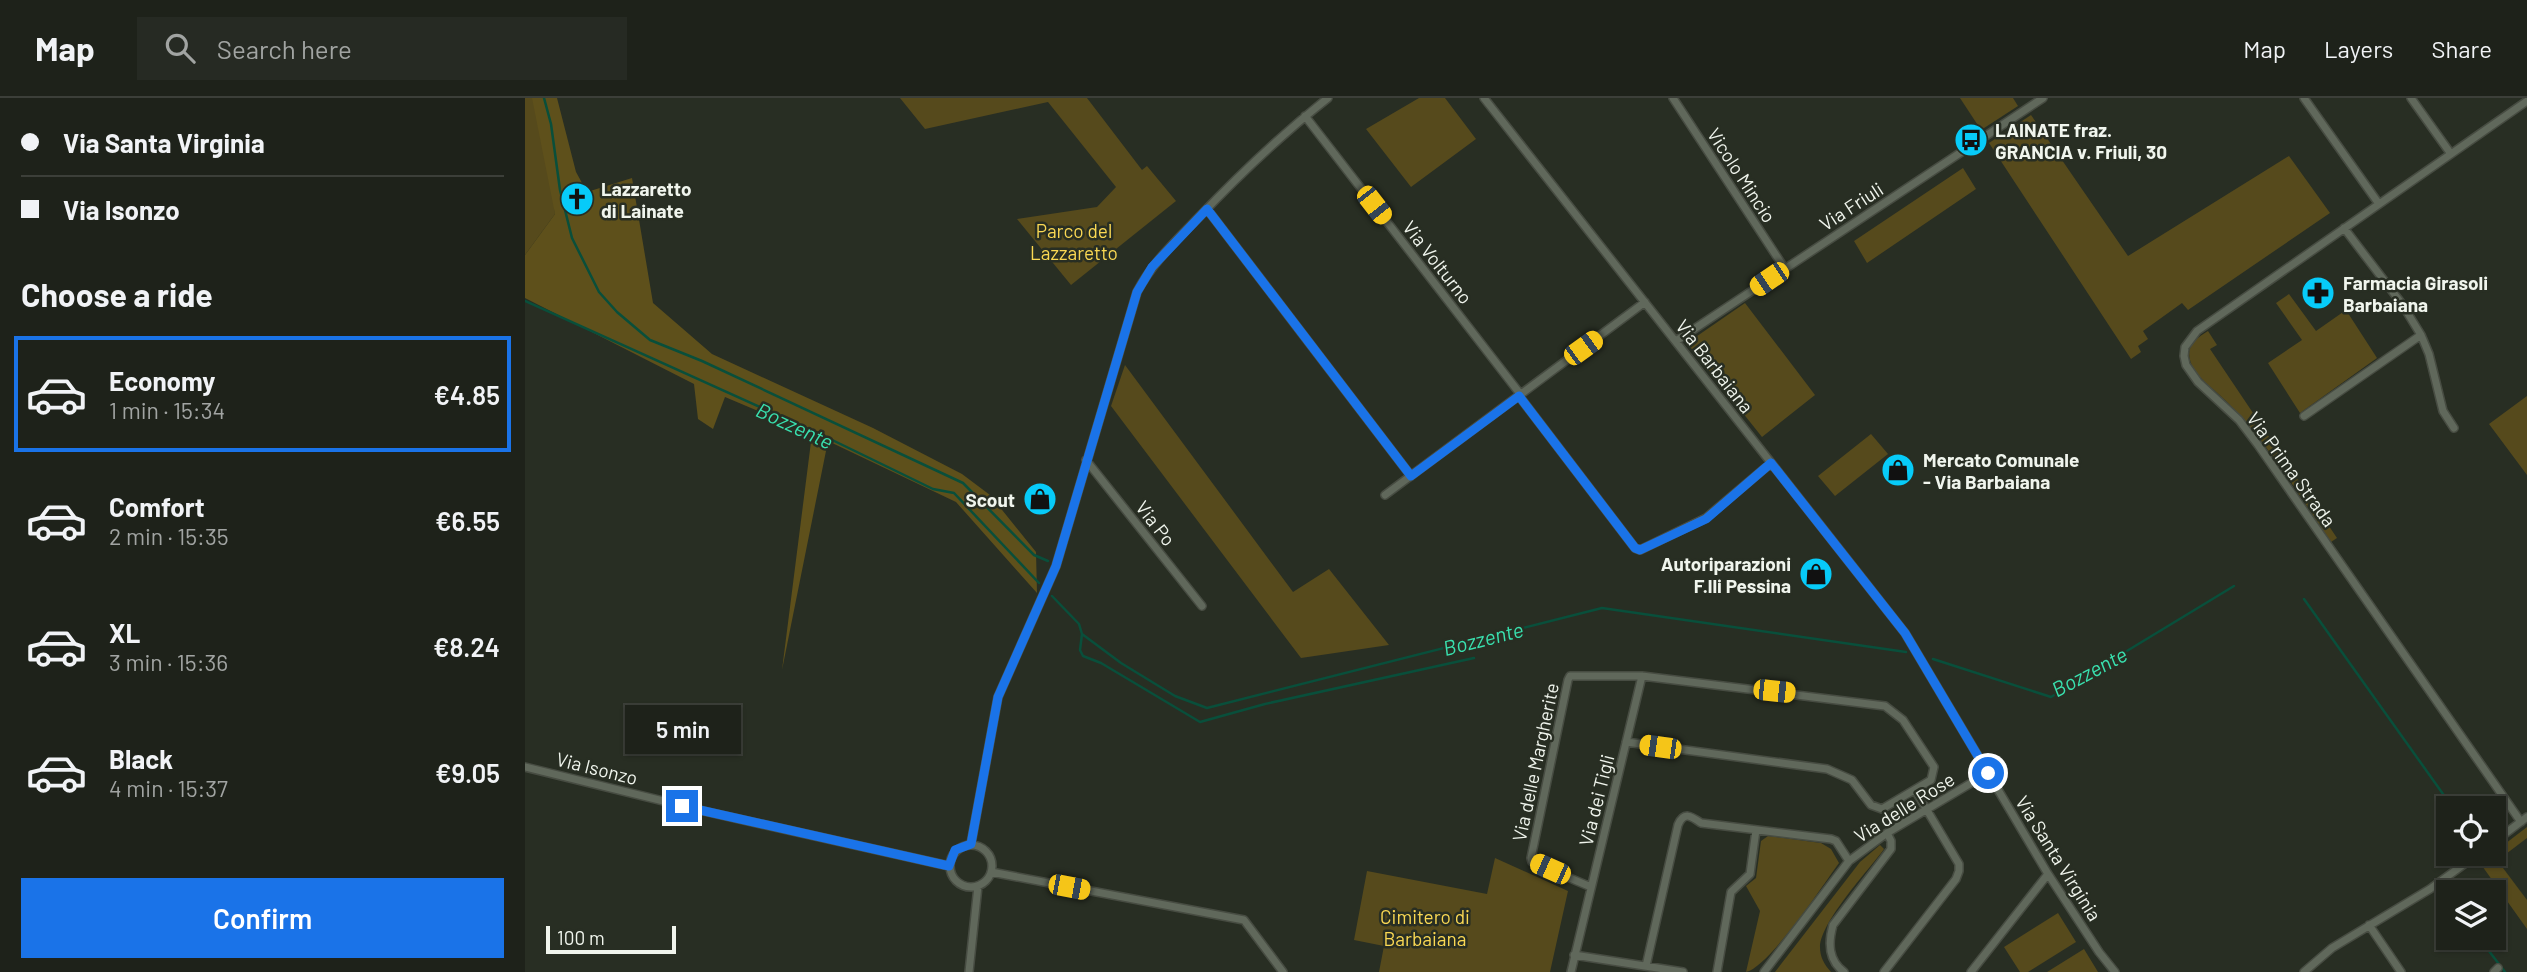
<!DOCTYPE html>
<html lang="en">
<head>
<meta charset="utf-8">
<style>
  body { margin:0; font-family:Barlow,sans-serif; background:#262a23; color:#f1f3f6; height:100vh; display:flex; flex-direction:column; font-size:26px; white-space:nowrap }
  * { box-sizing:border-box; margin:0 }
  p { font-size:23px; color:#a1a4a2 }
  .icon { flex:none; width:38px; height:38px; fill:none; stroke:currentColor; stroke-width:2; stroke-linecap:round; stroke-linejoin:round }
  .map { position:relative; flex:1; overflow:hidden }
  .panel { display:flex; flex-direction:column; background:#1e221a; width:525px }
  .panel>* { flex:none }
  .guide { display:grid; align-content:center; height:154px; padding:0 21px; background:#1e221a }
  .controls { position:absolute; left:1911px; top:698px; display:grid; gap:14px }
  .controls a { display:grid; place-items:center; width:70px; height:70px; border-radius:0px; background:#1e221a; box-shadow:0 2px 5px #0004,0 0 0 2px #3c3f39; font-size:35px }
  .scale { position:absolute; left:21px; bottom:18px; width:130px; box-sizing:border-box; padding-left:7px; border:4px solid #f0f5ed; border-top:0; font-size:19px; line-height:24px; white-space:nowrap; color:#f0f5ed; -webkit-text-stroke:5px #282e23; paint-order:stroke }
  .end { position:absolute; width:32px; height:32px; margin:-16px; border:9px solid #1a73e8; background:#fff; box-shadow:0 0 0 4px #fff }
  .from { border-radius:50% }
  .bubble { position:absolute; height:49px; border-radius:0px; background:#1e221a; box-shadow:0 2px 5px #0004,0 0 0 2px #3c3f39; font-size:23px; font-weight:600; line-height:49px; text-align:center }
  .car { position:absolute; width:21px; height:42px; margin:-21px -10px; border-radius:9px; box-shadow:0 0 5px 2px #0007; background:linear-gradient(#f5c518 24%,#345 0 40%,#f5c518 0 76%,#345 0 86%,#f5c518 0) }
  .guide b { display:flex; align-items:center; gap:24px; height:66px; font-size:26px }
  .guide b+b { border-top:2px solid #3c3f39 }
  .guide i { width:18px; height:18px; background:#f1f3f6 }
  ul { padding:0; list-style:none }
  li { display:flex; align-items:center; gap:21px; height:116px; margin:0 14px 10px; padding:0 7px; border:4px solid transparent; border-radius:0px }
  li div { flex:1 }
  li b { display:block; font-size:26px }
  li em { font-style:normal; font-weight:600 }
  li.active { border-color:#1a73e8 }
  li>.icon { width:63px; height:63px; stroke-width:1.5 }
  h2 { padding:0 21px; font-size:32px; line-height:84px }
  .primary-button { display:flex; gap:14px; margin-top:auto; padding:14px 21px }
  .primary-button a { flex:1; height:80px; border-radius:0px; background:#1a73e8; color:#fff; font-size:28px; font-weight:600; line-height:80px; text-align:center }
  header { display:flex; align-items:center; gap:42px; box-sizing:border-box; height:98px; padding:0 35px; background:#1e221a; border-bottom:2px solid #3c3f39 }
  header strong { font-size:33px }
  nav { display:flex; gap:38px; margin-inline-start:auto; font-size:24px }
  .search { width:490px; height:63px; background:#262a23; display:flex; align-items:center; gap:18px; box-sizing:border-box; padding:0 24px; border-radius:0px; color:#a1a4a2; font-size:26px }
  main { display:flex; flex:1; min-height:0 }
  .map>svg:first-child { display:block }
  .green { fill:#564a1c }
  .forest { fill:#5e501b }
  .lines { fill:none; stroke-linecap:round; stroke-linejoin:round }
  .stream { stroke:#094f3b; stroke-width:2.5 }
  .street-casing { stroke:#474c42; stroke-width:10 }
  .street { stroke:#60685b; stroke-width:7 }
  .route { stroke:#1a73e8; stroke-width:9 }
  .labels { text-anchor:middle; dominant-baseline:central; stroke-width:5; stroke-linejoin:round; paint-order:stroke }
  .poi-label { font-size:19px; font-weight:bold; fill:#f0f5ed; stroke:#282e23; text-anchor:start }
  .street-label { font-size:19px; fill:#f0f5ed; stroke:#282e23 }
  .park-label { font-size:19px; fill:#fad853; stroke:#282e23 }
  .water-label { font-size:21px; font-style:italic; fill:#39e1af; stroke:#282e23 }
</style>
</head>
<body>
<header>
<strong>Map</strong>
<div class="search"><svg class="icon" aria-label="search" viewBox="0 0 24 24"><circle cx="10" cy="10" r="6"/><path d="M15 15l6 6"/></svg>Search here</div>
<nav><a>Map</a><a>Layers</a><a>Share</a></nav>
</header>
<main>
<section class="panel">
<div class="guide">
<b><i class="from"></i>Via Santa Virginia</b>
<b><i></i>Via Isonzo</b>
</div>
<h2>Choose a ride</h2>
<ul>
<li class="active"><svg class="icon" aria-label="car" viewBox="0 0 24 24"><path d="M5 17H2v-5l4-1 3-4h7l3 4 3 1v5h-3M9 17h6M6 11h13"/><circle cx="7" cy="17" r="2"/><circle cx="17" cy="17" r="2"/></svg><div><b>Economy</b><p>1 min · 15:34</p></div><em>€4.85</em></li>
<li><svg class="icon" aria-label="car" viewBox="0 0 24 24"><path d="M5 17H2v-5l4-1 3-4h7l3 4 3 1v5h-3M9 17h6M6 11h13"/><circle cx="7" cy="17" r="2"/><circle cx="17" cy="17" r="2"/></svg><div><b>Comfort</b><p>2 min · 15:35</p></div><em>€6.55</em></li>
<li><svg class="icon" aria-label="car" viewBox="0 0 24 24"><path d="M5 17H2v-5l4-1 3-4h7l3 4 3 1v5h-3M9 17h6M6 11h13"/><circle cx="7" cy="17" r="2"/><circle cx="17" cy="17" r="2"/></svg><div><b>XL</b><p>3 min · 15:36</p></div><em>€8.24</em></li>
<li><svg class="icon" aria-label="car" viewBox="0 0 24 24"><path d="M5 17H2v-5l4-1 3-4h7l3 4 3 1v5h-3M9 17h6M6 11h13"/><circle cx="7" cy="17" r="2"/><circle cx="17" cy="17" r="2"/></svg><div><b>Black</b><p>4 min · 15:37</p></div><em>€9.05</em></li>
</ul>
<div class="primary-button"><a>Confirm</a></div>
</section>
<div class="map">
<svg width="2002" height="874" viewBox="0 0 2002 874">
  <rect width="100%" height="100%" fill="#282e23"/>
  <path class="green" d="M0 0H20L30 116 0 157Z
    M375 0H562L617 72 622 68 651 103 546 187 492 121 572 109 591 89 523 4 400 31Z
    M894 0H920L951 41 886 89 841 31Z
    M1435 0H1488L1493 8 1456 32Z
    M1506 17 1603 158 1764 58 1805 115 1663 212 1657 205 1618 233 1623 241 1613 248 1616 254 1606 261 1464 45Z
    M1438 70 1451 91 1342 165 1329 143Z
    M1764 196 1791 233 1821 212 1852 260 1775 315 1743 265 1777 242 1751 205Z
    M1220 205 1290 297 1237 339 1162 245Z
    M1683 233 1692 247 1685 251 1812 440 1806 444C1773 396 1742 343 1700 302 1689 291 1669 278 1665 262 1661 247 1672 240 1683 233Z
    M600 267 768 494 804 471 864 547 776 560 586 308Z
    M2002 298V377L1964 326Z
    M1346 336 1363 356 1310 398 1293 378Z
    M2002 729V740L1977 759 1975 766 2002 802V831L1955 765Z
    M1243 738 1296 745 1306 751 1314 765C1298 787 1244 869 1221 874L1235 813 1221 788 1231 780 1236 743Z
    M1355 747 1359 751C1343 773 1296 823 1295 849 1295 859 1299 866 1306 874H1250L1335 764Z
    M970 760 1043 793 1025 874H854L859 848 829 842 842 773 962 796Z
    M1533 815 1551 844 1503 874H1495L1479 849Z
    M1559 851 1573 874H1522Z"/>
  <path class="forest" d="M7 0H32L51 74 62 94 107 80 128 205 187 256 348 330 437 376 465 397 511 454 512 495 431 404 303 343 257 572 287 336 200 299 188 331 173 321 169 286 0 200V157L30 116Z"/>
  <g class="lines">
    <path class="stream" d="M19 0 26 26 35 92 47 140 74 194 92 214 125 242 177 263 438 385 509 457 523 463
      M0 203 299 338 408 391 429 395 514 485
      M527 498 554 526 557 536 596 565 650 598 682 610 1077 510 1381 554
      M1779 501 1928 710
      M557 536 555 552 558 558 576 565 675 624 740 606 949 560
      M1408 561 1526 599 1709 488
      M1918 794 1923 800
      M1954 840 1980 874"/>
    <defs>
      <path id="street" d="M959 0 1380 535 1523 776 1574 854 1590 874
        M1148 0 1260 171
        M1779 0 1854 106
        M1886 0 1926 56
        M780 18 996 297
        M682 111 886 378
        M1819 130 1877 206 1896 237 1904 256 1918 313 1929 330
        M1151 243 1518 0
        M994 298 1110 450 1115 452 1181 420 1246 365
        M1779 318 1896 237
        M561 362 677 508
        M860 397 1120 204
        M0 669 183 714 424 768
        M1996 724 1733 347 1714 322 1673 284 1661 267 1659 258 1660 249 1672 233 2002 3
        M1969 744 2002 719
        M446 746 473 599 531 468 612 194C627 165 650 144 673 120 714 77 756 37 803 0
        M425 768a21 21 0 1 1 42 0a21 21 0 1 1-42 0Z
        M466 774 719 822 758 874
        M1066 789 1007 764 1006 760 1043 582 1045 578H1117L1360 608 1378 622 1409 669 1406 682 1357 711 1346 707 1327 682 1302 671 1101 644
        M1844 827 1876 874
        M1049 857 1158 874
        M1121 868 1153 727C1159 713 1166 718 1176 725L1306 741 1311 743 1324 763
        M444 874 453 788
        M1046 874 1117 578
        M1192 874 1206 794 1225 776 1231 732
        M1239 874 1324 763 1362 735 1463 675
        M1319 874C1303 862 1303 845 1308 827L1366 751V743L1362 735
        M1359 874 1431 781 1434 773V766L1390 692
        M1446 874 1523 776
        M1779 874 1807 850 1905 791 1953 756
        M1969 874 1973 870"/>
    </defs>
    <use href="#street" class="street-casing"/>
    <use href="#street" class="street"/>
  </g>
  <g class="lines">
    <path class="route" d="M157 708 424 768 430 752 446 746 473 599 531 468 612 194 627 169 682 111 886 378 994 298 1110 450 1115 452 1181 421 1246 365 1380 535 1463 675"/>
  </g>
  <defs>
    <symbol id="bus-disc" viewBox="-11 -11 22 22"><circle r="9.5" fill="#07cbf9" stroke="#282e23"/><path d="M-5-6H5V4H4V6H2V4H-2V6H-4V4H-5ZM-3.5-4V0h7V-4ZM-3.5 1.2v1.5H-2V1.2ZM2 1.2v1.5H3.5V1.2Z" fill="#111"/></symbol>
    <symbol id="church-disc" viewBox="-11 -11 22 22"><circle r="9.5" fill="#07cbf9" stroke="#282e23"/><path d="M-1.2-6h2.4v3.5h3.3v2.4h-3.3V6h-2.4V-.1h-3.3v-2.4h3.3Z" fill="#111"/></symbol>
    <symbol id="pharmacy-disc" viewBox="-11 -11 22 22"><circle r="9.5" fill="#07cbf9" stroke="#282e23"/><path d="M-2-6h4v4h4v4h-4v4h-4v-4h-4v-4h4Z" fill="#111"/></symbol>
    <symbol id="shop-disc" viewBox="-11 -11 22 22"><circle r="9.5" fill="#07cbf9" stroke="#282e23"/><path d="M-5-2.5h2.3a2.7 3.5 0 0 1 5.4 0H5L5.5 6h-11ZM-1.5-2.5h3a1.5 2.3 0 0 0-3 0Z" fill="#111"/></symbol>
  </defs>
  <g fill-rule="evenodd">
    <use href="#bus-disc" x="1427" y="23" width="38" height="38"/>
    <use href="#church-disc" x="33" y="82" width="38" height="38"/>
    <use href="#pharmacy-disc" x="1774" y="176" width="38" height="38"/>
    <use href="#shop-disc" x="1354" y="353" width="38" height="38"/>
    <use href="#shop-disc" x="496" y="382" width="38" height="38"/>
    <use href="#shop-disc" x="1272" y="457" width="38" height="38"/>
  </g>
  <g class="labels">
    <g class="poi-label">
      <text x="1470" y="31">LAINATE fraz.<tspan x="1470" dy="22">GRANCIA v. Friuli, 30</tspan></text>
      <text x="76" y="90">Lazzaretto<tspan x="76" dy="22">di Lainate</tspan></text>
      <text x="1818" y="184">Farmacia Girasoli<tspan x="1818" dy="22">Barbaiana</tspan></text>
      <text x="1398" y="361">Mercato Comunale<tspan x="1398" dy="22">- Via Barbaiana</tspan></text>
      <text x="490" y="401" text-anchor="end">Scout</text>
      <text x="1266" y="465" text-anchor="end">Autoriparazioni<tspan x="1266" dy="22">F.lli Pessina</tspan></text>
    </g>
    <g class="street-label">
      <text transform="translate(1217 77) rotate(57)">Vicolo Mincio</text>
      <text transform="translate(1326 108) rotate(-33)">Via Friuli</text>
      <text transform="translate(913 164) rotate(52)">Via Volturno</text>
      <text transform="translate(1190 268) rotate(52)">Via Barbaiana</text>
      <text transform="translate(1767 371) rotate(54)">Via Prima Strada</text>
      <text transform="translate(631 425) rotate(52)">Via Po</text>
      <text transform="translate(1010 664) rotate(-78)">Via delle Margherite</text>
      <text transform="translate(72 670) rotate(14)">Via Isonzo</text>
      <text transform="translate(1071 702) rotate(-76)">Via dei Tigli</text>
      <text transform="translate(1379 709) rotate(-32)">Via delle Rose</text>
      <text transform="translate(1534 760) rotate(58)">Via Santa Virginia</text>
    </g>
    <g class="park-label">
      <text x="549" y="132">Parco del<tspan x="549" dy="22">Lazzaretto</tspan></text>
      <text x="900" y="818">Cimitero di<tspan x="900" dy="22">Barbaiana</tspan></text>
    </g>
    <g class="water-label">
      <text transform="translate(270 327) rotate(25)">Bozzente</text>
      <text transform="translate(958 540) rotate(-14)">Bozzente</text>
      <text transform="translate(1564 573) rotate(-28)">Bozzente</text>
    </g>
  </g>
</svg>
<div class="controls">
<a><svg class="icon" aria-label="locate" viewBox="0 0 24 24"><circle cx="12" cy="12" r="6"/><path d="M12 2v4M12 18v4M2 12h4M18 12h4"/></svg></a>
<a><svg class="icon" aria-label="layers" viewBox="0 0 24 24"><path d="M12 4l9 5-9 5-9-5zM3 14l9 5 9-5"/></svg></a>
</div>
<div class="scale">100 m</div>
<i class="end from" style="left:1463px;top:675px"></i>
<i class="end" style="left:157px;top:708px"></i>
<div class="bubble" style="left:100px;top:607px;width:116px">5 min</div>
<i class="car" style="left:849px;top:107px;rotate:142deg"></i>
<i class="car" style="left:1244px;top:181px;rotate:236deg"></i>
<i class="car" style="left:1058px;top:250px;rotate:54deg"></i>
<i class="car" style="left:1249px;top:593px;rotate:96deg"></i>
<i class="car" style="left:1135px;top:649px;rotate:278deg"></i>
<i class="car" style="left:1025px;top:771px;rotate:294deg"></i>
<i class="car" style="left:544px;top:789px;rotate:101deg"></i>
</div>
</main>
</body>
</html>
